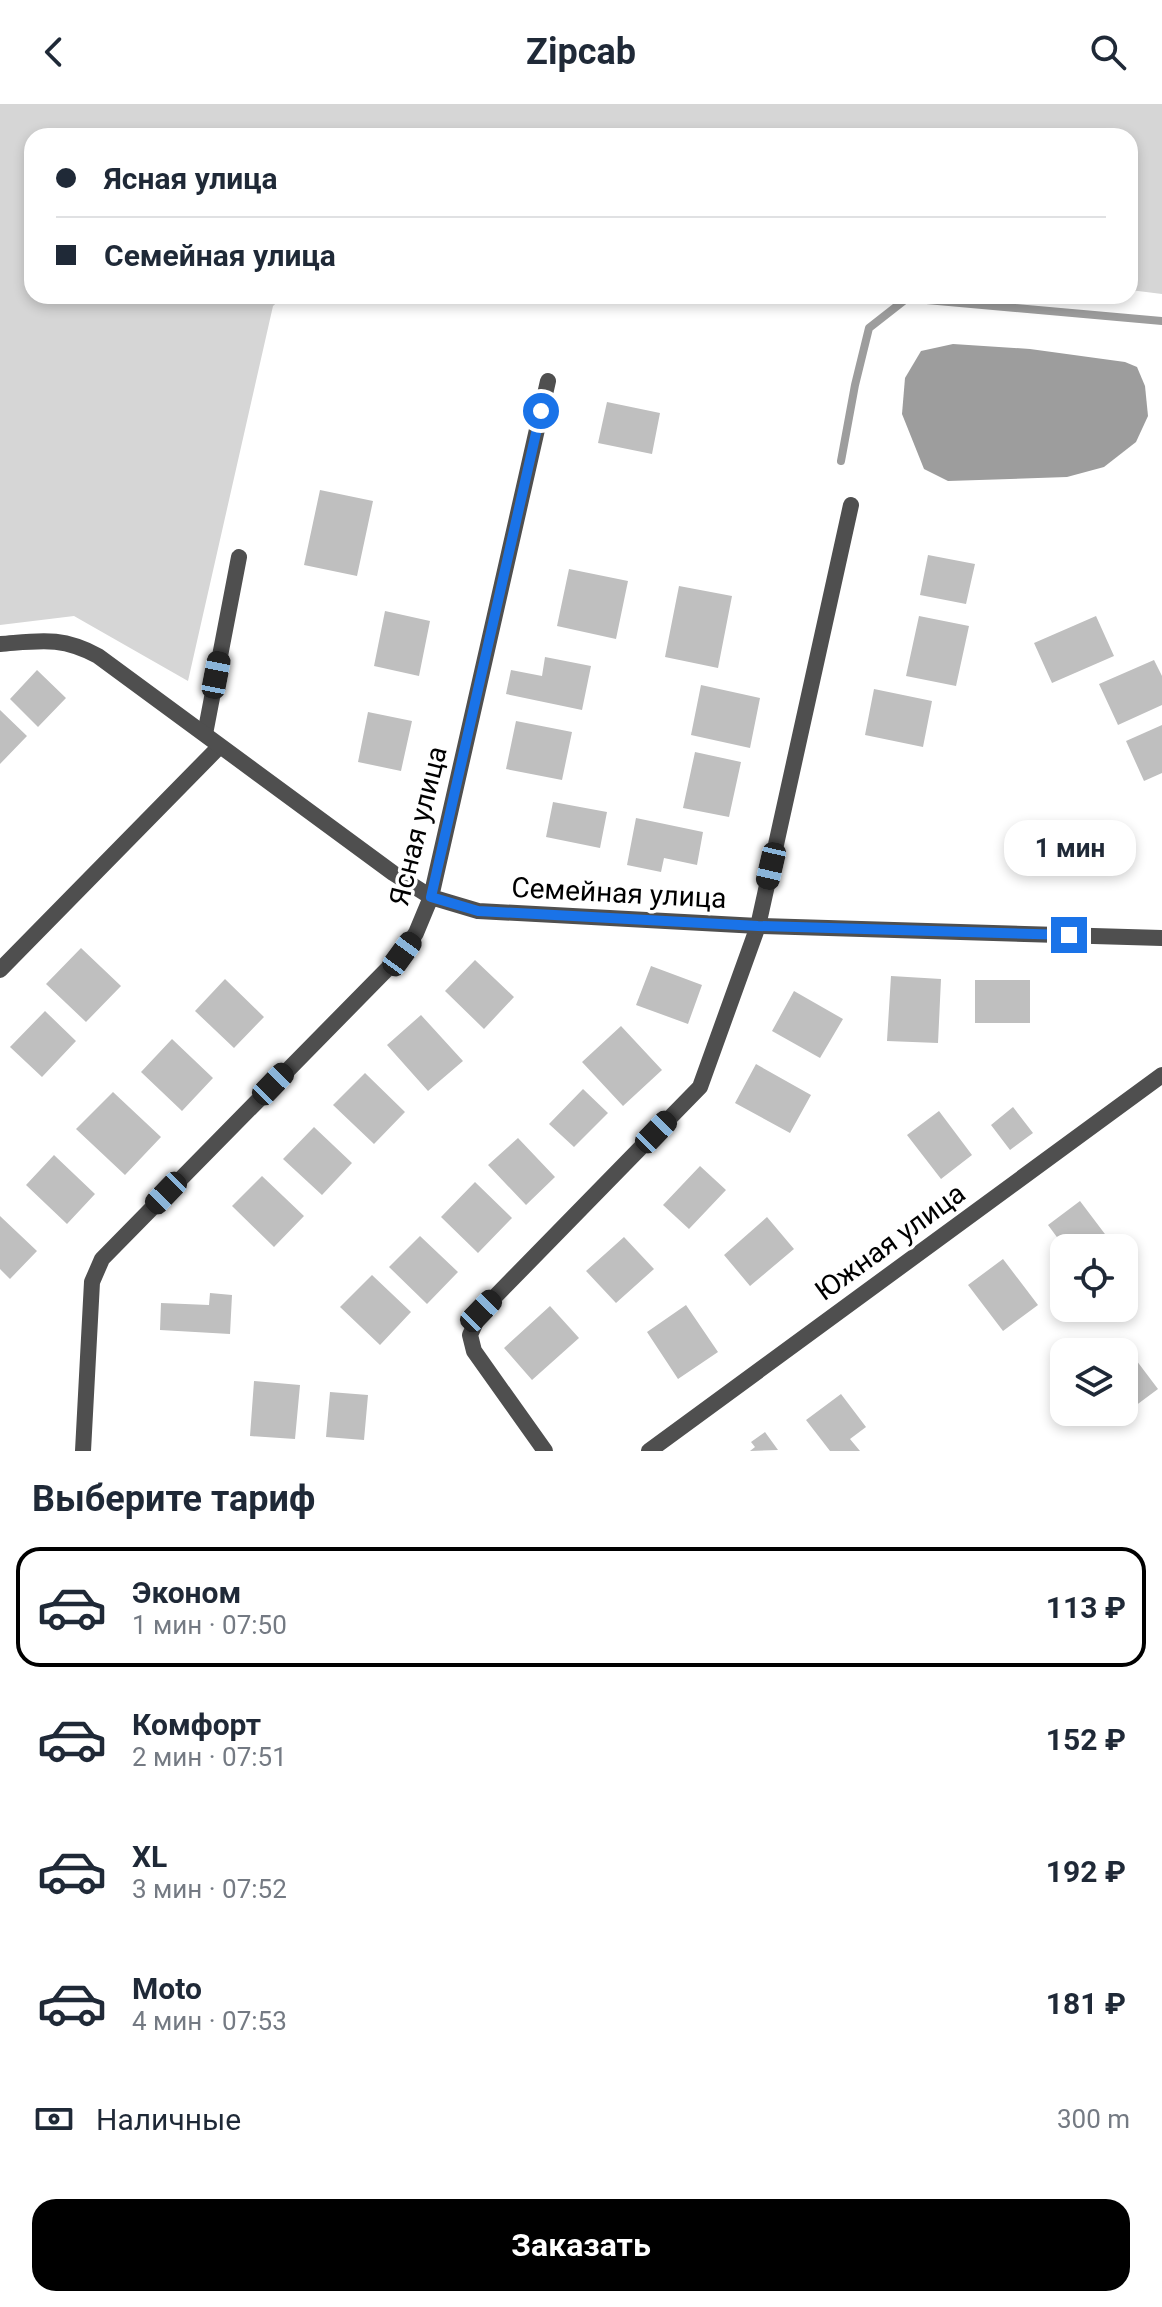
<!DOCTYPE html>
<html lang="ru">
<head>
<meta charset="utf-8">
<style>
  body { margin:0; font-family:Roboto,sans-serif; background:#f2f2f3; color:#1f2937; height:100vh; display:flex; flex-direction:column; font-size:30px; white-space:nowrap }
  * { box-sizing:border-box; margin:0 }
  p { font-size:26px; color:#747a83 }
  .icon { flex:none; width:44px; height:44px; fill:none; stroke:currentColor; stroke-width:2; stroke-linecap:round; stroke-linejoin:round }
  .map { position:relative; height:1347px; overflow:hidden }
  .details { display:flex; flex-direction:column; background:#fff; flex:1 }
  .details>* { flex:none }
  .guide { position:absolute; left:24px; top:24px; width:1114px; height:176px; border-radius:24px; box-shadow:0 4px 12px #0003; display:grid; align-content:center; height:176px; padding:0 32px; background:#fff }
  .controls { position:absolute; left:1050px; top:1130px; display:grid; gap:16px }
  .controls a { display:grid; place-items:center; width:88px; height:88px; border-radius:16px; background:#fff; box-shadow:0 4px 12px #0003; font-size:40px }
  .end { position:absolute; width:36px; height:36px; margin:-18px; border:10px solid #1a73e8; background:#fff; box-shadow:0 0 0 4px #fff }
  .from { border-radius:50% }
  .bubble { position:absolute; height:56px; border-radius:24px; background:#fff; box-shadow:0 4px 12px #0003; font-size:26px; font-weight:700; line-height:56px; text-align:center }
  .car { position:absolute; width:24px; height:48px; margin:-24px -12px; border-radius:10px; box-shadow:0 0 6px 2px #0007; background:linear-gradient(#222 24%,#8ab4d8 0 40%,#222 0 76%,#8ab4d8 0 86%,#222 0) }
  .guide b { display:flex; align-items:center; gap:28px; height:76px; font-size:30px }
  .guide b+b { border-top:2px solid #e0e1e3 }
  .guide i { width:20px; height:20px; background:#1f2937 }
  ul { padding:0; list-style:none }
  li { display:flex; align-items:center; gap:24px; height:120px; margin:0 16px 12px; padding:0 16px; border:4px solid transparent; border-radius:24px }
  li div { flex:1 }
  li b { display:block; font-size:30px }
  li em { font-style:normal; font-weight:700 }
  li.selected { border-color:#000 }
  li>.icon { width:72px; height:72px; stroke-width:1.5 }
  h2 { padding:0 32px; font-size:36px; line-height:96px }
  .pay { display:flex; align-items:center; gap:20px; height:88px; padding:0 32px; font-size:30px }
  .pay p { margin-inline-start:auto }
  .primary-button { display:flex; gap:16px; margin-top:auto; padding:16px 32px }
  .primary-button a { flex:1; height:92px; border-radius:24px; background:#000; color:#fff; font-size:32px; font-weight:700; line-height:92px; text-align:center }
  header { display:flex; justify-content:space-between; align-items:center; height:104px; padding:0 32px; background:#fff; font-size:36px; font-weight:700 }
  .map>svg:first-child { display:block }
  .green { fill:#d6d6d6 }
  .water { fill:#9d9d9d }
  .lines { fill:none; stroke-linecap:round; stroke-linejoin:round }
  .stream { stroke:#9d9d9d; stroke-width:8 }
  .building { fill:#bfbfbf }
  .service { stroke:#4f4f4f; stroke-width:16 }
  .minor { stroke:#4f4f4f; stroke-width:16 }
  .route { stroke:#1a73e8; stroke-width:10 }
  .labels { text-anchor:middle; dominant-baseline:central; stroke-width:7; stroke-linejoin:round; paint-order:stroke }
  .street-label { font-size:28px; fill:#000; stroke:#fff }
</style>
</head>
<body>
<header><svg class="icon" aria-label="back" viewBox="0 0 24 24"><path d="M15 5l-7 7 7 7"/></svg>Zipcab<svg class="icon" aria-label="search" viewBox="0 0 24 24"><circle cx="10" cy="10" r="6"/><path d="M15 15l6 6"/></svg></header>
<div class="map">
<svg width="1162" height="1347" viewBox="0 0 1162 1347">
  <rect width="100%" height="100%" fill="#fff"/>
  <path class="green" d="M0 0H1162V190L1130 186V32H32V192H284L273 202 188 577 74 512 0 521Z"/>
  <path class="water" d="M953 240 1030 245 1125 258 1137 263 1145 282 1148 312 1136 338 1104 363 1067 373 948 377 924 365 902 310 905 274 921 247Z"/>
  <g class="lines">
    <path class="stream" d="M882 192 1162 217
      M841 357 855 281 869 224 906 195"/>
  </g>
  <path class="building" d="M607 298 660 309 652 350 598 339Z
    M320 386 373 397 357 472 304 461Z
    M928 451 975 460 966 500 920 491Z
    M569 465 628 477 616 535 557 522Z
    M679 482 732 492 718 564 665 553Z
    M385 507 430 517 419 572 374 562Z
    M919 512 969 522 956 582 906 572Z
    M1096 512 1114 552 1052 579 1034 539Z
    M545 553 591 562 582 606 506 590 511 566 542 572Z
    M1154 556 1162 572V601L1118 621 1099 580Z
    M37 566 66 594 38 623 10 595Z
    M701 581 760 594 750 644 691 631Z
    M874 585 932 597 923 643 865 631Z
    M0 606 27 632 0 660Z
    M368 608 412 617 401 667 358 658Z
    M516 617 572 628 562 676 506 665Z
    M1162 621V669L1144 677 1126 637Z
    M695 648 741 658 729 713 683 704Z
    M553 698 607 708 600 744 546 733Z
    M636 714 703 728 697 761 664 754 661 768 627 761Z
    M81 844 121 882 86 918 46 880Z
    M475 856 514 893 484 925 445 887Z
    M651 862 702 881 688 920 636 901Z
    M891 872 941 875 938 939 887 937Z
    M225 875 264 913 234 944 195 907Z
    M975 876H1030V919H975Z
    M794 887 843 915 820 954 772 927Z
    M45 907 76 937 42 973 10 943Z
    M421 911 463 957 428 987 387 941Z
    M621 922 662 966 623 1002 582 958Z
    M172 935 213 974 182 1007 141 968Z
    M756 960 811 991 790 1029 735 999Z
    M365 969 405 1008 374 1040 333 1001Z
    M583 985 608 1009 574 1043 549 1020Z
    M113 988 161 1033 125 1071 76 1025Z
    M1013 1003 1033 1029 1010 1046 991 1021Z
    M939 1007 972 1051 941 1075 907 1031Z
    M314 1023 352 1059 322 1091 283 1055Z
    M518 1034 555 1073 526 1101 488 1061Z
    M54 1051 95 1090 67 1120 26 1081Z
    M700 1062 726 1086 689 1125 663 1101Z
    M262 1072 304 1112 274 1143 232 1102Z
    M475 1078 512 1114 478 1149 441 1113Z
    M1080 1097 1114 1142 1111 1144H1065L1048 1121Z
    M0 1112 37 1147 10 1175 0 1165Z
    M767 1113 794 1145 750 1182 724 1151Z
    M420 1132 458 1168 427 1200 389 1163Z
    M624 1133 654 1165 616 1199 586 1167Z
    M1003 1155 1038 1201 1003 1227 968 1181Z
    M372 1171 411 1208 380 1241 340 1203Z
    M210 1189 232 1191 230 1230 160 1226 161 1199 209 1201Z
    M686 1201 718 1248 678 1275 647 1228Z
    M550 1202 579 1234 532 1276 504 1244Z
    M1124 1240 1158 1285 1127 1308 1124 1305V1248H1113Z
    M254 1277 300 1281 295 1335 250 1332Z
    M330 1288 368 1291 364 1336 326 1333Z
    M841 1290 866 1323 850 1335 860 1347H830L806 1316Z
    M765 1328 778 1346 750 1347 755 1343 751 1338Z"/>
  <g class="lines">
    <path class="service" d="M205 630 239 453
      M0 866 219 643
      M545 1347 474 1247 470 1231 481 1207 700 983 758 822 851 401"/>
    <path class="minor" d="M0 540C40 537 61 532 98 552L393 769 431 793 478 807 758 822 1162 834
      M83 1347 92 1178 102 1155 402 850 416 829 431 793 548 277
      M649 1347 1162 971"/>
  </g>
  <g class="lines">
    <path class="route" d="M541 307 431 793 478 807 758 822 1069 831"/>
  </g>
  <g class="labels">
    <g class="street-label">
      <text transform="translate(418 722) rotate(-76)">Ясная улица</text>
      <text transform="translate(619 789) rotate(3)">Семейная улица</text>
      <text transform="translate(890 1138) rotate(-36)">Южная улица</text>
    </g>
  </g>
</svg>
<div class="controls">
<a><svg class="icon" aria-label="locate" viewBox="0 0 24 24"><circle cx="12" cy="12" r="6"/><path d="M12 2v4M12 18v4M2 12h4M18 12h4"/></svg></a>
<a><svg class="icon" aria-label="layers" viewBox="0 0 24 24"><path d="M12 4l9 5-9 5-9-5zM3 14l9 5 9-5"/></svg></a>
</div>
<i class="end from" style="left:541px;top:307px"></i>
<i class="end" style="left:1069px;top:831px"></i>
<div class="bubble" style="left:1004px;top:716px;width:132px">1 мин</div>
<i class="car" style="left:216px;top:571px;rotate:11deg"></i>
<i class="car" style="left:771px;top:762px;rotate:193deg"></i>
<i class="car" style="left:402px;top:850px;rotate:36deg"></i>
<i class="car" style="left:273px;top:980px;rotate:44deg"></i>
<i class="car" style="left:656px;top:1028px;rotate:44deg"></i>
<i class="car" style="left:166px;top:1089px;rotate:224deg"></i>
<i class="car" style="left:481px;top:1207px;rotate:44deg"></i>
<div class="guide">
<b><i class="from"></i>Ясная улица</b>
<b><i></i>Семейная улица</b>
</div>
</div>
<section class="details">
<h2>Выберите тариф</h2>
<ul>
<li class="selected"><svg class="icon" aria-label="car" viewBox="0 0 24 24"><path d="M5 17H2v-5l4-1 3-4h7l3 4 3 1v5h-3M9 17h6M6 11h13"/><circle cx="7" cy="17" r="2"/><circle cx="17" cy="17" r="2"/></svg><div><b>Эконом</b><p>1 мин · 07:50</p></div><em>113 ₽</em></li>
<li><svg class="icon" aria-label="car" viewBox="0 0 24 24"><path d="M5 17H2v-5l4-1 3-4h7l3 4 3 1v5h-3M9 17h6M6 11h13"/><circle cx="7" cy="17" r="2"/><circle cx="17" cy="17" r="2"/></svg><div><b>Комфорт</b><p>2 мин · 07:51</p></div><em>152 ₽</em></li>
<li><svg class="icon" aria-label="car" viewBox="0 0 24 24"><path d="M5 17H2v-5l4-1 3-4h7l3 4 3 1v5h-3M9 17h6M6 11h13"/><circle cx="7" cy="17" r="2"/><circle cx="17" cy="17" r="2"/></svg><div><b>XL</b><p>3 мин · 07:52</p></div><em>192 ₽</em></li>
<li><svg class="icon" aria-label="car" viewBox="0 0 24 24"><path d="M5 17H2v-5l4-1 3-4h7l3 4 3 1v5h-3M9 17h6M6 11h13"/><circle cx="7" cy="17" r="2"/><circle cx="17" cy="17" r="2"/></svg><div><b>Moto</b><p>4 мин · 07:53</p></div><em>181 ₽</em></li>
</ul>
<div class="pay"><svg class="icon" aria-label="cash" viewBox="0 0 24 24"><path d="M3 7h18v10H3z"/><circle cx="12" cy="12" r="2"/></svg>Наличные<p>300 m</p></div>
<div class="primary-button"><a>Заказать</a></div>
</section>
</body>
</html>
